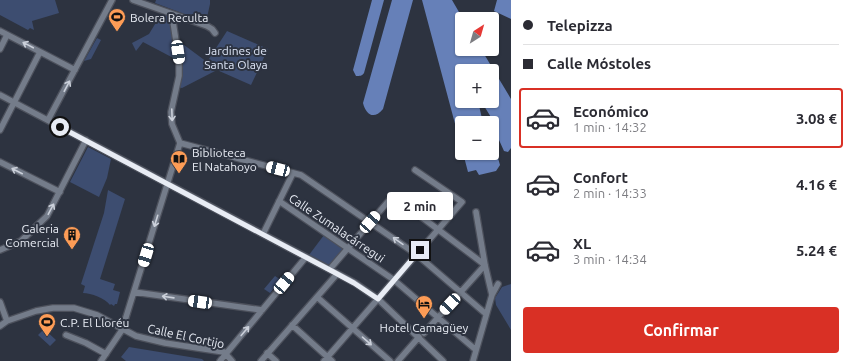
<!DOCTYPE html>
<html lang="es">
<head>
<meta charset="utf-8">
<style>
  body { margin:0; font-family:Ubuntu,sans-serif; background:#f2f2f3; color:#2b2b33; height:100vh; display:flex; flex-direction:column; font-size:15px; white-space:nowrap }
  * { box-sizing:border-box; margin:0 }
  p { font-size:13px; color:#7c7c81 }
  .icon { flex:none; width:22px; height:22px; fill:none; stroke:currentColor; stroke-width:2; stroke-linecap:round; stroke-linejoin:round }
  .map { position:relative; flex:1; overflow:hidden }
  .sheet { display:flex; flex-direction:column; background:#fff; width:340px }
  .sheet>* { flex:none }
  .banner { display:grid; align-content:center; height:88px; padding:0 12px; background:#fff }
  .needle { width:26px; rotate:37deg }
  .fabs { position:absolute; left:455px; top:12px; display:grid; gap:8px }
  .fabs a { display:grid; place-items:center; width:44px; height:44px; border-radius:4px; background:#fff; box-shadow:0 1px 3px #0004; font-size:20px }
  .end { position:absolute; width:18px; height:18px; margin:-9px; border:5px solid #e8ecf4; background:#111; box-shadow:0 0 0 2px #111 }
  .from { border-radius:50% }
  .bubble { position:absolute; height:28px; border-radius:4px; background:#fff; box-shadow:0 1px 3px #0004; font-size:13px; font-weight:700; line-height:28px; text-align:center }
  .car { position:absolute; width:12px; height:24px; margin:-12px -6px; border-radius:5px; box-shadow:0 0 3px 1px #0007; background:linear-gradient(#fff 24%,#345 0 40%,#fff 0 76%,#345 0 86%,#fff 0) }
  .banner b { display:flex; align-items:center; gap:14px; height:38px; font-size:15px }
  .banner b+b { border-top:1px solid #e1e1e2 }
  .banner i { width:10px; height:10px; background:#2b2b33 }
  ul { padding:0; list-style:none }
  li { display:flex; align-items:center; gap:12px; height:60px; margin:0 8px 6px; padding:0 4px; border:2px solid transparent; border-radius:4px }
  li div { flex:1 }
  li b { display:block; font-size:15px }
  li em { font-style:normal; font-weight:700 }
  li.active { border-color:#d93025 }
  li>.icon { width:36px; height:36px; stroke-width:1.5 }
  .action { display:flex; gap:8px; margin-top:auto; padding:8px 12px }
  .action a { flex:1; height:46px; border-radius:4px; background:#d93025; color:#fff; font-size:16px; font-weight:700; line-height:46px; text-align:center }
  main { display:flex; flex:1; min-height:0 }
  .map>svg:first-child { display:block }
  .green { fill:#3d4d70 }
  .water { fill:#6680b8 }
  .lines { fill:none; stroke-linecap:round; stroke-linejoin:round }
  .minor-casing { stroke:#4d515c; stroke-width:8 }
  .minor { stroke:#747c8a; stroke-width:5.5 }
  .oneway { stroke:#cbd0da }
  .route { stroke:#e8ecf4; stroke-width:5 }
  .labels { text-anchor:middle; dominant-baseline:central; stroke-width:4; stroke-linejoin:round; paint-order:stroke }
  .poi-label { font-size:12px; fill:#e8ecf4; stroke:#2d3340; text-anchor:start }
  .park-label { font-size:12px; fill:#dce4f5; stroke:#2d3340 }
  .street-label { font-size:12px; fill:#e8ecf4; stroke:#2d3340 }
</style>
</head>
<body>
<main>
<div class="map">
<svg width="511" height="361" viewBox="0 0 511 361">
  <rect width="100%" height="100%" fill="#2d3340"/>
  <path class="green" d="M0 0H55L59 13 32 21 34 30 30 28 28 30 0 15Z
    M156 0H210V4L206 22 155 3Z
    M163 11 172 15 176 39 207 62 227 31 268 49 251 85 217 70 182 88 177 87 179 61 143 42 136 51 132 43 149 34Z
    M97 38 101 40 91 59 84 61Z
    M88 147 111 159 107 178 99 197 70 182Z
    M108 190 125 199 100 279 115 284 113 290 120 292 117 304H115L114 306 111 304 110 305C105 298 91 293 83 293L85 286 81 284 104 213Z
    M324 235 344 249 329 266 309 255Z
    M275 276 281 280 270 293 264 289Z
    M511 284V330L496 305 495 298 502 287Z
    M44 329 56 340 50 346 38 335Z
    M129 347 202 359 204 361H126L121 357Z"/>
  <path class="water" d="M372 0H384L364 73C362 76 360 76 356 76L353 70Z
    M392 0H413L383 109C374 120 366 115 363 103Z
    M422 0H452L463 19H462V49H481L511 99V148L508 152 504 151 494 129 497 127 481 101H492V71H462V101H478L483 123H462V150Z
    M497 0H511V19L494 11Z
    M492 138 500 165 496 171 479 175 476 170 468 172 463 153H492Z"/>
  <g class="lines">
    <defs>
      <path id="minor" d="M133 0 207 26 212 29 215 33
        M0 31 75 70
        M0 49 7 35
        M0 95 355 283 378 299 443 361
        M48 120 112 0
        M0 130 40 52
        M180 143 301 175 416 254 486 314
        M0 162 60 192
        M279 201 394 280 476 350
        M407 206 485 265
        M476 212 485 265 492 295
        M263 234 293 173
        M0 250 21 241 47 216 86 140
        M330 269 392 197
        M134 292 262 310
        M317 297 390 361
        M0 302 7 321
        M292 325 332 361
        M0 326 7 321 36 311 53 308H74L97 315 136 336 165 343 224 352 232 361
        M424 333 485 265
        M66 335 86 343 106 354
        M267 353 276 361
        M101 361 122 330 180 143 172 124 171 112 179 76V61L172 15
        M220 361 306 257
        M261 361 337 274
        M324 361 462 202 415 170
        M398 361 419 337
        M473 361 492 295 498 284"/>
    </defs>
    <use href="#minor" class="minor-casing"/>
    <use href="#minor" class="minor"/>
  </g>
  <defs><path id="oneway-shaft" d="M-6 0H5M1.5-3L5.5 0L1.5 3" fill="none" stroke-width="1.6" stroke-linecap="round" stroke-linejoin="round"/></defs>
  <g class="oneway">
    <use href="#oneway-shaft" transform="translate(28 45) rotate(-152)"/>
    <use href="#oneway-shaft" transform="translate(67 86) rotate(-62)"/>
    <use href="#oneway-shaft" transform="translate(172 115) rotate(88)"/>
    <use href="#oneway-shaft" transform="translate(17 171) rotate(-153)"/>
    <use href="#oneway-shaft" transform="translate(51 209) rotate(-62)"/>
    <use href="#oneway-shaft" transform="translate(156 221) rotate(107)"/>
    <use href="#oneway-shaft" transform="translate(398 241) rotate(-145)"/>
    <use href="#oneway-shaft" transform="translate(168 297) rotate(-172)"/>
    <use href="#oneway-shaft" transform="translate(245 331) rotate(-50)"/>
    <use href="#oneway-shaft" transform="translate(367 341) rotate(41)"/>
  </g>
  <g class="lines">
    <path class="route" d="M60 127 330 270 354 283 378 299 420 250"/>
  </g>
  <defs>
    <symbol id="stadium-pin" viewBox="-11 -11 22 30"><path d="M0 17L-7.5 6A9.5 9.5 0 1 1 7.5 6Z" fill="#fd9c56" stroke="#2d3340"/><path d="M0-5a6.5 5 0 1 0 0 10a6.5 5 0 1 0 0-10ZM-3.5-1.8h7v3.6h-7Z" fill="#111"/></symbol>
    <symbol id="library-pin" viewBox="-11 -11 22 30"><path d="M0 17L-7.5 6A9.5 9.5 0 1 1 7.5 6Z" fill="#fd9c56" stroke="#2d3340"/><path d="M-6-4Q-3-5.5-.7-3.5V5Q-3 3-6 4ZM6-4Q3-5.5 .7-3.5V5Q3 3 6 4Z" fill="#111"/></symbol>
    <symbol id="building-pin" viewBox="-11 -11 22 30"><path d="M0 17L-7.5 6A9.5 9.5 0 1 1 7.5 6Z" fill="#fd9c56" stroke="#2d3340"/><path d="M-4-6H4V6H1V3H-1V6H-4ZM-2.5-4.3h1.7v1.8h-1.7ZM.8-4.3h1.7v1.8H.8ZM-2.5-1h1.7V.8h-1.7ZM.8-1h1.7V.8H.8Z" fill="#111"/></symbol>
    <symbol id="hotel-pin" viewBox="-11 -11 22 30"><path d="M0 17L-7.5 6A9.5 9.5 0 1 1 7.5 6Z" fill="#fd9c56" stroke="#2d3340"/><path d="M-6-4.5h1.5V1H6V5H4.5V3h-9V5H-6ZM-4 0a1.8 1.8 0 1 1 3.6 0ZM.5 0V-2.5h3Q6-2.5 6 0Z" fill="#111"/></symbol>
  </defs>
  <g fill-rule="evenodd">
    <use href="#stadium-pin" x="107" y="7" width="20" height="27"/>
    <use href="#library-pin" x="169" y="149" width="20" height="27"/>
    <use href="#building-pin" x="62" y="225" width="20" height="27"/>
    <use href="#hotel-pin" x="414" y="294" width="20" height="27"/>
    <use href="#stadium-pin" x="37" y="312" width="20" height="27"/>
  </g>
  <g class="labels">
    <g class="poi-label">
      <text x="130" y="17">Bolera Reculta</text>
      <text x="192" y="152">Biblioteca<tspan x="192" dy="14">El Natahoyo</tspan></text>
      <text x="59" y="228" text-anchor="end">Galeria<tspan x="59" dy="14">Comercial</tspan></text>
      <text x="60" y="322">C.P. El Lloréu</text>
      <text x="424" y="327" text-anchor="middle">Hotel Camagüey</text>
    </g>
    <g class="park-label">
      <text x="236" y="50">Jardines de<tspan x="236" dy="14">Santa Olaya</tspan></text>
    </g>
    <g class="street-label">
      <text transform="translate(337 228) rotate(34)">Calle Zumalacárregui</text>
      <text transform="translate(186 336) rotate(12)">Calle El Cortijo</text>
    </g>
  </g>
</svg>
<div class="fabs">
<a><svg class="needle" viewBox="-14 -14 28 28"><path d="M0-13l5 13h-10z" fill="#e53935"/><path d="M0 13l5-13h-10z" fill="#7c7c81"/></svg></a>
<a>+</a>
<a>−</a>
</div>
<i class="end from" style="left:60px;top:127px"></i>
<i class="end" style="left:420px;top:250px"></i>
<div class="bubble" style="left:387px;top:192px;width:66px">2 min</div>
<i class="car" style="left:178px;top:52px;rotate:172deg"></i>
<i class="car" style="left:278px;top:169px;rotate:285deg"></i>
<i class="car" style="left:370px;top:222px;rotate:41deg"></i>
<i class="car" style="left:146px;top:255px;rotate:197deg"></i>
<i class="car" style="left:284px;top:283px;rotate:40deg"></i>
<i class="car" style="left:200px;top:302px;rotate:278deg"></i>
<i class="car" style="left:450px;top:304px;rotate:223deg"></i>
</div>
<section class="sheet">
<div class="banner">
<b><i class="from"></i>Telepizza</b>
<b><i></i>Calle Móstoles</b>
</div>
<ul>
<li class="active"><svg class="icon" aria-label="car" viewBox="0 0 24 24"><path d="M5 17H2v-5l4-1 3-4h7l3 4 3 1v5h-3M9 17h6M6 11h13"/><circle cx="7" cy="17" r="2"/><circle cx="17" cy="17" r="2"/></svg><div><b>Económico</b><p>1 min · 14:32</p></div><em>3.08 €</em></li>
<li><svg class="icon" aria-label="car" viewBox="0 0 24 24"><path d="M5 17H2v-5l4-1 3-4h7l3 4 3 1v5h-3M9 17h6M6 11h13"/><circle cx="7" cy="17" r="2"/><circle cx="17" cy="17" r="2"/></svg><div><b>Confort</b><p>2 min · 14:33</p></div><em>4.16 €</em></li>
<li><svg class="icon" aria-label="car" viewBox="0 0 24 24"><path d="M5 17H2v-5l4-1 3-4h7l3 4 3 1v5h-3M9 17h6M6 11h13"/><circle cx="7" cy="17" r="2"/><circle cx="17" cy="17" r="2"/></svg><div><b>XL</b><p>3 min · 14:34</p></div><em>5.24 €</em></li>
</ul>
<div class="action"><a>Confirmar</a></div>
</section>
</main>
</body>
</html>
